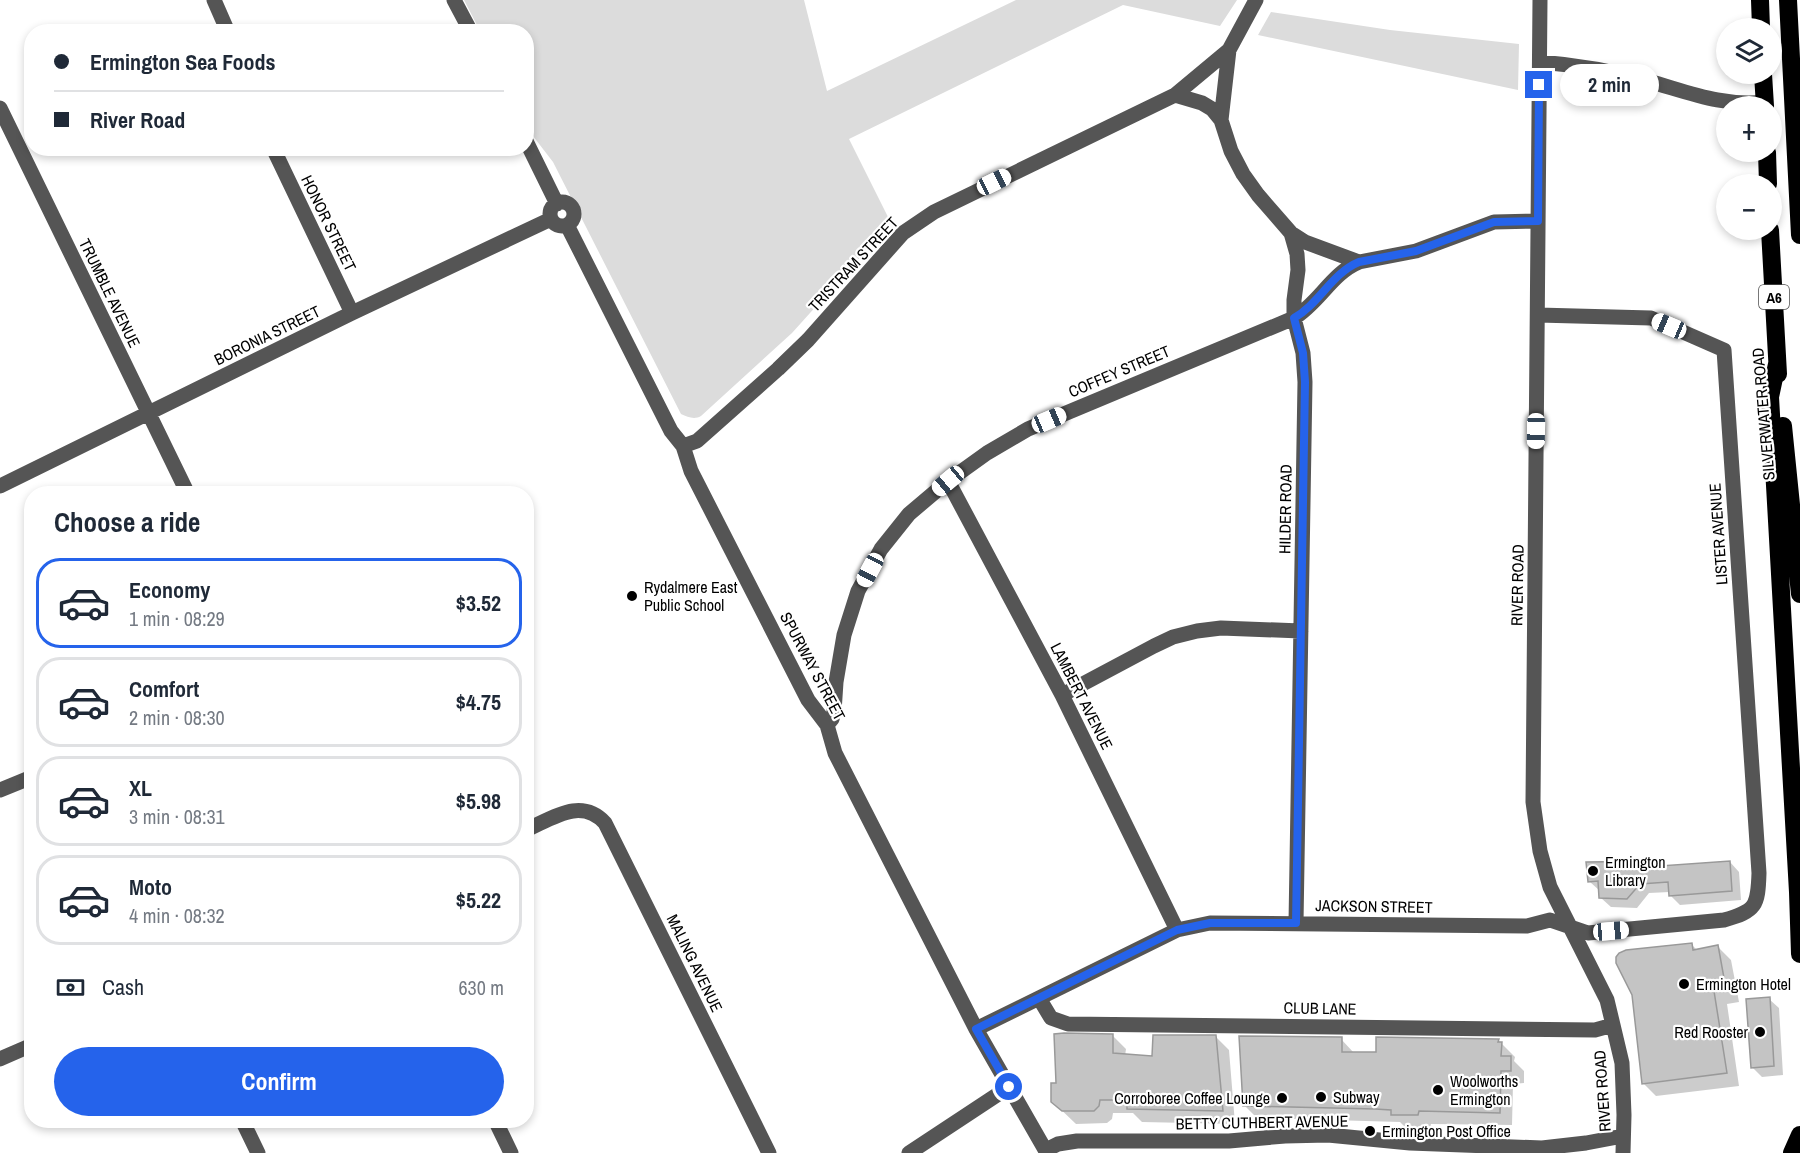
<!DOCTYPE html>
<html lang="en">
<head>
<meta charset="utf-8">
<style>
  body { margin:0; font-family:"Archivo Narrow",sans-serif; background:#f2f2f3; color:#1f2937; height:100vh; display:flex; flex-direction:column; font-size:22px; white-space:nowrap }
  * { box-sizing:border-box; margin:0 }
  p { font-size:20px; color:#747a83 }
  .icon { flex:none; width:33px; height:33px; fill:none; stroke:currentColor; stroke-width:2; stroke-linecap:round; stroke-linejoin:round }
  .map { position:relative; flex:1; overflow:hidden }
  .panel { position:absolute; left:24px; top:486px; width:510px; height:642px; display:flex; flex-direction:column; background:#fff; border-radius:24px; box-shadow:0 3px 9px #0003 }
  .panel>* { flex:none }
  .guide { position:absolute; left:24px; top:24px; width:510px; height:132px; border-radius:24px; box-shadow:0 3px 9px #0003; display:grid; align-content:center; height:132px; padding:0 30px; background:#fff }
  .fabs { position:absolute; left:1716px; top:18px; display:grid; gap:12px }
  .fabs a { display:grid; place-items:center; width:66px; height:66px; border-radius:50%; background:#fff; box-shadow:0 3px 9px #0003; font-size:30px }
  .end { position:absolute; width:27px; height:27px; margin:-14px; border:8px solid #2563eb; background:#fff; box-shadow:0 0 0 3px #fff }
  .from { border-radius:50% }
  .bubble { position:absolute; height:42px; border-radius:21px; background:#fff; box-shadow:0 3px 9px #0003; font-size:20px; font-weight:800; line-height:42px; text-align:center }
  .car { position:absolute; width:18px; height:36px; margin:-18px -9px; border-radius:8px; box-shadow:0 0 4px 2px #0007; background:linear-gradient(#fff 24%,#345 0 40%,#fff 0 76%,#345 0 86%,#fff 0) }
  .guide b { display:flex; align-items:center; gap:21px; height:57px; font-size:22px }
  .guide b+b { border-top:2px solid #e0e1e3 }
  .guide i { width:15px; height:15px; background:#1f2937 }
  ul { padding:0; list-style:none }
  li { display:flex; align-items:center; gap:18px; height:90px; margin:0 12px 9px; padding:0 18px; border:3px solid #e0e1e3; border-radius:24px }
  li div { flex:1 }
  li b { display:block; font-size:22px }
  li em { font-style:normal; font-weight:800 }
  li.current { border-color:#2563eb }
  li>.icon { width:54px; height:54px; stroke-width:1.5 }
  h2 { padding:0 30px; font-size:27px; line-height:72px }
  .pay { display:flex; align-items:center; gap:15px; height:66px; padding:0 30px; font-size:22px }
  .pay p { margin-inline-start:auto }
  .action { display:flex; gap:12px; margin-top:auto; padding:12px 30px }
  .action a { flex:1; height:69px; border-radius:36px; background:#2563eb; color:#fff; font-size:24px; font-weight:800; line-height:69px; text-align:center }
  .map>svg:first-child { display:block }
  .green { fill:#dcdcdc }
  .shadow { fill:#0003 }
  .building { fill:#c4c4c4; stroke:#999; stroke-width:1.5 }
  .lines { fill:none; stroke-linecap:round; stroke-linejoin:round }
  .minor { stroke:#555; stroke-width:15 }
  .highway { stroke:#000; stroke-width:18 }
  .route { stroke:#2563eb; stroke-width:8 }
  .poi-dot { fill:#000; stroke:#fff; stroke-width:2 }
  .labels { text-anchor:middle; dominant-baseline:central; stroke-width:4.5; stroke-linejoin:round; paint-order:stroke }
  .shield { fill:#fff; stroke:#4c4c4c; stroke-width:1.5 }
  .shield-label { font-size:15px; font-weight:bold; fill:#000 }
  .street-label { font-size:16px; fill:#000; stroke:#fff }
  .poi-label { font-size:16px; fill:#000; stroke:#fff; text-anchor:start }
</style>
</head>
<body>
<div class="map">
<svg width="1800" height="1153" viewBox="0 0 1800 1153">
  <rect width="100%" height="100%" fill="#fff"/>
  <path class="green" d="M464 0H804L827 91 1016 0H1237L1220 26 1123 5 849 139 891 223 792 333 701 416C694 420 688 417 681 414L553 162 533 136 527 123 526 32 480 31Z
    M1271 12 1390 30 1519 44 1518 90 1258 35Z"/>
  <path class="shadow" d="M1659 862 1664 867 1730 862 1739 872 1741 900 1680 905 1670 895V892L1649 893 1637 908 1611 907 1601 898 1600 891 1590 882Z
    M1692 945 1697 950 1718 947 1731 960 1739 1002 1727 1004 1739 1086 1656 1096 1643 1083Z
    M1769 999 1779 1008 1783 1075 1762 1077 1752 1067Z
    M1113 1036 1126 1049 1125 1056 1154 1058 1216 1037 1229 1050 1235 1124 1142 1122 1133 1113H1113L1112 1119 1107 1123 1076 1124 1053 1102 1057 1084Z
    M1341 1039 1354 1053H1378L1498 1040 1515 1057 1514 1061 1524 1071V1083L1513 1084 1512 1125 1431 1124 1430 1128 1405 1127 1400 1122 1257 1118 1244 1105Z"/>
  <path class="building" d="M1660 861V866L1730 861 1732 891 1669 896 1668 882 1640 884 1627 899 1599 898 1598 881 1588 882 1586 862Z
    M1692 943 1693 950 1718 945 1726 989 1714 991 1727 1073 1642 1084 1632 995 1616 963V957L1619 953 1626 950Z
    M1770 997 1774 1066 1751 1068 1746 999Z
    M1064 1033 1113 1034V1053L1152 1056 1153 1035H1216L1223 1111 1127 1109V1100H1100L1099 1106 1094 1111H1062L1051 1102V1083H1056L1054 1034Z
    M1239 1036 1342 1037V1052H1376V1037L1499 1039 1498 1042H1502L1501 1056H1511V1071H1501L1500 1113 1419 1111 1418 1115H1391V1110L1375 1109 1243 1106Z"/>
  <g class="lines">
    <path class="minor" d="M214 0 228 32
      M454 0 471 32
      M1540 0 1533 802 1540 851 1550 887 1607 1000 1613 1025 1622 1063 1624 1115 1623 1153
      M1540 62C1577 65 1612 71 1648 81 1688 92 1723 107 1765 102
      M1175 95 1202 103 1212 109 1221 120 1231 151 1243 174 1258 195 1291 233 1297 254 1298 270 1294 300V318L1303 353 1305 382 1296 923
      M0 108 188 494
      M1221 120 1229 50 1256 0
      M526 141 557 204
      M273 148 352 313
      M550 214a12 12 0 1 1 24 0a12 12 0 1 1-24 0Z
      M567 225 671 431 683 446 691 471 808 700 827 725 835 753 976 1029 1047 1153
      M1291 233 1305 242 1359 262 1416 251 1494 222 1538 221
      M683 446 697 441 778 369 808 340 903 233 934 212 1175 95 1229 50
      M948 481 1062 695 1177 930
      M0 486 352 313 551 219
      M1062 695 1154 646 1173 637 1197 631 1221 628 1301 631
      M827 725 832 719 834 712 836 682 844 635 858 591 881 549 909 514 948 481 987 453 1028 429 1294 318C1319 303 1332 273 1359 262
      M0 790 32 777
      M526 830C553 818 581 797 605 823L769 1153
      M1039 998 1051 1018 1068 1024 1595 1030 1613 1025
      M976 1029 1177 930 1210 923 1527 926 1550 920 1588 933 1724 920C1756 911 1758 906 1759 873L1724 350 1651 318 1538 315
      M0 1059 32 1045
      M242 1120 258 1153
      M495 1120 511 1153
      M1046 1150 1058 1144 1077 1141H1229L1285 1136 1328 1135 1410 1143 1542 1148 1586 1143 1623 1136
      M909 1153 1009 1087"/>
    <path class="highway" d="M1760 0 1761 28
      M1788 0 1800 235
      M1763 74 1765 106
      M1767 152 1768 184
      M1770 230 1778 374
      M1777 364 1770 397 1798 892 1800 954
      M1783 426 1800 594
      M1792 1153 1800 1135"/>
  </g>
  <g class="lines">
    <path class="route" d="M1009 1087 976 1029 1177 930 1210 923H1296L1305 382 1303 353 1294 318C1319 304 1332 273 1359 262L1416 251 1494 222 1538 221 1539 85"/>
  </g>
  <g class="poi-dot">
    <circle cx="632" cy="596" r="6"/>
    <circle cx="1593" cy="871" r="6"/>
    <circle cx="1684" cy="984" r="6"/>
    <circle cx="1760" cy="1032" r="6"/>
    <circle cx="1438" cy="1090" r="6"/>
    <circle cx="1321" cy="1097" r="6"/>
    <circle cx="1282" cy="1098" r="6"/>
    <circle cx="1370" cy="1131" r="6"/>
  </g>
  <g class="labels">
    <rect class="shield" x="1759" y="285" width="30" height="24" rx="4.5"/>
    <g class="shield-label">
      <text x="1774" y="297">A6</text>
    </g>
    <g class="street-label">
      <text transform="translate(329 223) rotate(64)">HONOR STREET</text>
      <text transform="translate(853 264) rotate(-47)">TRISTRAM STREET</text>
      <text transform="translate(110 293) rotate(64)">TRUMBLE AVENUE</text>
      <text transform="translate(267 335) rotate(-26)">BORONIA STREET</text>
      <text transform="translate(1119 371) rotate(-23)">COFFEY STREET</text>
      <text transform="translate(1763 414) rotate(-95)">SILVERWATER ROAD</text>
      <text transform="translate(1285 509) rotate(-89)">HILDER ROAD</text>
      <text transform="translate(1718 534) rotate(-94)">LISTER AVENUE</text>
      <text transform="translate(1517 585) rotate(-89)">RIVER ROAD</text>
      <text transform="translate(813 666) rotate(62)">SPURWAY STREET</text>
      <text transform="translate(1082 696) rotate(63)">LAMBERT AVENUE</text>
      <text transform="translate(1374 906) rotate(1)">JACKSON STREET</text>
      <text transform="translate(695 963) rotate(64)">MALING AVENUE</text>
      <text transform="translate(1320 1008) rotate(1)">CLUB LANE</text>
      <text transform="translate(1602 1091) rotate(-94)">RIVER ROAD</text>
      <text transform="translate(1262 1122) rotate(-1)">BETTY CUTHBERT AVENUE</text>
    </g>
    <g class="poi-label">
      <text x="644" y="587">Rydalmere East<tspan x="644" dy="18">Public School</tspan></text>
      <text x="1605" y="862">Ermington<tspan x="1605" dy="18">Library</tspan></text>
      <text x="1696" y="984">Ermington Hotel</text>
      <text x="1748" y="1032" text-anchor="end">Red Rooster</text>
      <text x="1450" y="1081">Woolworths<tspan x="1450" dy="18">Ermington</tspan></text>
      <text x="1333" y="1097">Subway</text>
      <text x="1270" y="1098" text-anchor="end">Corroboree Coffee Lounge</text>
      <text x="1382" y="1131">Ermington Post Office</text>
    </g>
  </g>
</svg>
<div class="fabs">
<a><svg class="icon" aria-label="layers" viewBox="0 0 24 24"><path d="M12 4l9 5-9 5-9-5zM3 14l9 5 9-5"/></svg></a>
<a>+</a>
<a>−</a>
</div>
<i class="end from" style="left:1009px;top:1087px"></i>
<i class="end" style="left:1539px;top:85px"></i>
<div class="bubble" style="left:1560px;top:64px;width:99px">2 min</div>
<i class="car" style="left:994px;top:182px;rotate:64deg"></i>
<i class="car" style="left:1669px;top:326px;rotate:293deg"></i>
<i class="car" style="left:1049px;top:420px;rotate:67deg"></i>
<i class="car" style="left:1536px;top:431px;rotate:181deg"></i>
<i class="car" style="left:948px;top:481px;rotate:230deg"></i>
<i class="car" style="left:870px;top:570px;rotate:208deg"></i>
<i class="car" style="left:1611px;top:931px;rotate:85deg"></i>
<div class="guide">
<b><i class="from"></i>Ermington Sea Foods</b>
<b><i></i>River Road</b>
</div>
<section class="panel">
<h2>Choose a ride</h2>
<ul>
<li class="current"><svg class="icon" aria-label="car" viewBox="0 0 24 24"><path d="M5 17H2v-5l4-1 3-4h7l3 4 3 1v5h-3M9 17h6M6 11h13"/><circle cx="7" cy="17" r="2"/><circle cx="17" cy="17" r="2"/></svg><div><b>Economy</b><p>1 min · 08:29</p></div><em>$3.52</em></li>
<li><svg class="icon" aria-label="car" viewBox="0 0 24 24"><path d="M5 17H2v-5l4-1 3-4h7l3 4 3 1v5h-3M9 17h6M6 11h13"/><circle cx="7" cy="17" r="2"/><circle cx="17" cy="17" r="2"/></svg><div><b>Comfort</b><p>2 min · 08:30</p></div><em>$4.75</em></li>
<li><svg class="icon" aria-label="car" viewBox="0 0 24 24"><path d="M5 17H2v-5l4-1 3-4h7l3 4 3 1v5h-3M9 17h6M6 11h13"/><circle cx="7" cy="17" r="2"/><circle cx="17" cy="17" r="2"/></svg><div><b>XL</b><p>3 min · 08:31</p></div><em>$5.98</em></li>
<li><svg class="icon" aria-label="car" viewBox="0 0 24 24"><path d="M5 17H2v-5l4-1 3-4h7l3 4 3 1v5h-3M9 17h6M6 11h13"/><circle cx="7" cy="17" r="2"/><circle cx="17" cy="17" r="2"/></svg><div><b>Moto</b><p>4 min · 08:32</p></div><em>$5.22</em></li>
</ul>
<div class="pay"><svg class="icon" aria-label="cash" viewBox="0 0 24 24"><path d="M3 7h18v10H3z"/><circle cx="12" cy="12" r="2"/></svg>Cash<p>630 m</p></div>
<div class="action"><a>Confirm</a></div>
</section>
</div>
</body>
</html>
